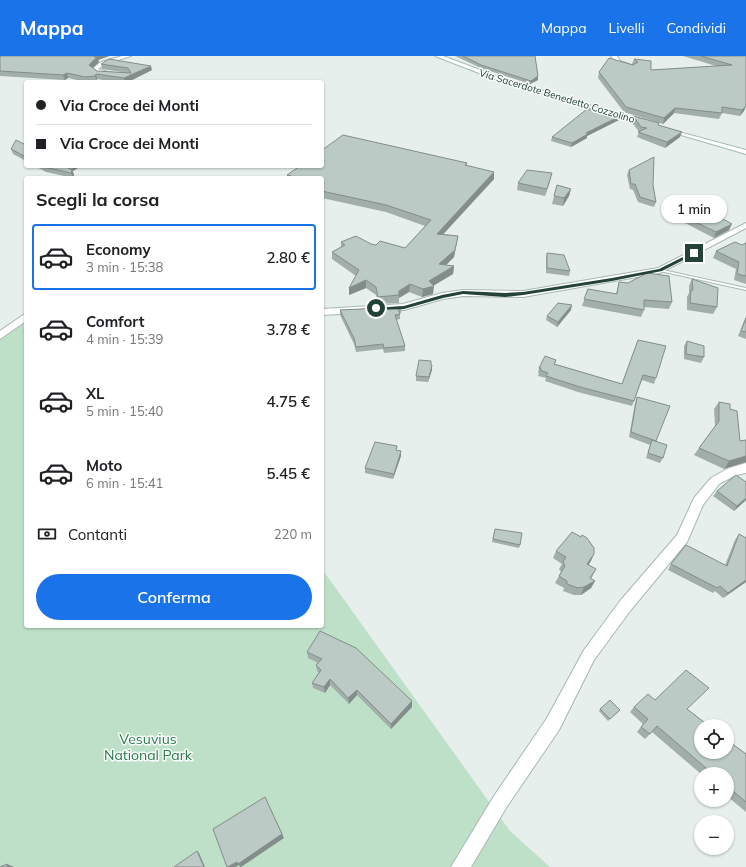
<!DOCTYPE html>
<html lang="it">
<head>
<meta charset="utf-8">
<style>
  body { margin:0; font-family:Mulish,sans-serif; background:#f2f2f2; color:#202124; height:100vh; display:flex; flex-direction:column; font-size:15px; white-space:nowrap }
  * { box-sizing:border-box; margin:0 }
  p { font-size:13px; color:#757577 }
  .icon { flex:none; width:22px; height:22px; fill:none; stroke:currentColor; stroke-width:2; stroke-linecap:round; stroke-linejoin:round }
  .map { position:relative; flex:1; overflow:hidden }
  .details { position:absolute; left:24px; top:120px; width:300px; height:452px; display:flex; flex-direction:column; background:#fff; border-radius:4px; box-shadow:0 1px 3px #0004 }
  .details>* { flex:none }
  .guide { position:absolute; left:24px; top:24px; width:300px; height:88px; border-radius:4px; box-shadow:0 1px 3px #0004; display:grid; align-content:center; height:88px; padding:0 12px; background:#fff }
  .tools { position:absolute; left:694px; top:663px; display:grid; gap:8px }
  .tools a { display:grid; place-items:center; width:40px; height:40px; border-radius:50%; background:#fff; box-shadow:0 1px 3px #0004; font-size:20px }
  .end { position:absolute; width:18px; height:18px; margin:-9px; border:5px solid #24423a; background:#fff; box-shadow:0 0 0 2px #fff }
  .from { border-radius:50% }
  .bubble { position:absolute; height:28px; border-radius:14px; background:#fff; box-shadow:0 1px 3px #0004; font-size:13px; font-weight:600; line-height:28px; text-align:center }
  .guide b { display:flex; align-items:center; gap:14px; height:38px; font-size:15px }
  .guide b+b { border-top:1px solid #e0e0e0 }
  .guide i { width:10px; height:10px; background:#202124 }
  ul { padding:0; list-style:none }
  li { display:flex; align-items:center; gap:12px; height:66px; margin:0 8px 6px; padding:0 4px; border:2px solid transparent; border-radius:4px }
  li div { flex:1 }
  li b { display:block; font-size:15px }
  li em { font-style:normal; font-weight:600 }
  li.current { border-color:#1a73e8 }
  li>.icon { width:36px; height:36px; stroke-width:1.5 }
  h2 { padding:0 12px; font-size:18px; line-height:48px }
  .pay { display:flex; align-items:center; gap:10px; height:44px; padding:0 12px; font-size:15px }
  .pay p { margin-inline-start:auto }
  .button { display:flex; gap:8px; margin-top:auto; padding:8px 12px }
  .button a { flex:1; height:46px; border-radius:24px; background:#1a73e8; color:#fff; font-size:16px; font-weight:600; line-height:46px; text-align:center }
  header { display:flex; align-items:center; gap:24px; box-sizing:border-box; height:56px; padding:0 20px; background:#1a73e8; color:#fff }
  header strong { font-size:19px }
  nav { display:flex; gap:22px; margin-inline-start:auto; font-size:14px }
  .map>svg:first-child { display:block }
  .green { fill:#bfe0c8 }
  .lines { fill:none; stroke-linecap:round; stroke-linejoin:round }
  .service-casing { stroke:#a8b8b2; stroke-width:2 }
  .minor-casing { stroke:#a8b8b2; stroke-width:2 }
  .secondary-casing { stroke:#a4bbb3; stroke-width:2 }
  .service { fill:#fff; fill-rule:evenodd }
  .minor { fill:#fff; fill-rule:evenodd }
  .secondary { fill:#fff; fill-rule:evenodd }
  .wall { fill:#a1aea9 }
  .shaded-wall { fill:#838d89 }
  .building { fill:#bbcac4; stroke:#838d89 }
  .route { fill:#24423a }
  .labels { text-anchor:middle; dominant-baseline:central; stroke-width:3; stroke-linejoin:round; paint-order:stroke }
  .far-street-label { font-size:10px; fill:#24423a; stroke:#f7fbf9 }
  .near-park-label { font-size:14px; fill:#2d7a4b; stroke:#f7fbf9 }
</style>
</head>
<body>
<header>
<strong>Mappa</strong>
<nav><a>Mappa</a><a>Livelli</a><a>Condividi</a></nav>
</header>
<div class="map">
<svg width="746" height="811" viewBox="0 0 746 811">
  <rect width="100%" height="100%" fill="#e6efeb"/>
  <path class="green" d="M26 259V570H322V513L510 775 550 811H0V278Z"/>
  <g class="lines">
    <defs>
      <path id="service" d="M658 213 746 232V234L660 215 658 214Z"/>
      <path id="minor" d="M122 0H131L105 8 98 13 111 17V19L93 16V12L101 6Z
        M611 0H617L620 5 634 10 631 12 616 7Z
        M746 167V172L660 217 523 241 463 240 443 243 404 254 322 259V253L403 248 442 237 463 234 523 235 658 212Z
        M26 257V265L0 283V275Z
        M746 407V417L736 419 719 428 703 449 687 486 630 555 594 604 559 674 506 752 471 811H451L494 740 547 662 584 594 620 545 677 479 694 442 711 422 729 412Z"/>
      <path id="secondary" d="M435 0H443L496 20 650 68 645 69 492 22Z
        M664 72 746 94V98L664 74Z"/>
    </defs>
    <use href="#service" class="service-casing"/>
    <use href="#minor" class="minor-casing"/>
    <use href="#secondary" class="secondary-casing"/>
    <use href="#service" class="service"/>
    <use href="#minor" class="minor"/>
    <use href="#secondary" class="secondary"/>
  </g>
  <path class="wall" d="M0 0H109L98 4 99 6 93 12 97 15 130 17H129L102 13 101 8 152 14 128 26H117L97 23V25L87 26 68 22 65 24 0 20Z
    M455 0H535L538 20V24L530 28 481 12Z
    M683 0H746V36L744 55 740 60 722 57 719 63 674 57 663 68 624 56 598 22 599 16 633 9 632 8 634 3 651 14 716 10Z
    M633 60 659 67 658 69 680 81 665 92 637 81 639 76 631 65Z
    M621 63 587 80V82L571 91 551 85 552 81Z
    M26 89V105L13 98 11 93Z
    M467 107V109L494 123 443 178 458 180 454 201 446 209 454 210 453 218 433 230V238L422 241 409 236 399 242V247L378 248 376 239 366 232 349 239 356 220 332 203V196L341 191V186L405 192 425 170 386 156 322 142V122H287V119Z
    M35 110H81L73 115 74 119 73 122 46 116Z
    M629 114 653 129 656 146 654 151 638 146 633 134 630 133 627 119Z
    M550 125 545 140 517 134 518 127Z
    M557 129 571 133 569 140 563 150 552 148Z
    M712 157 729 174 714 182 685 167 687 162Z
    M746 187V228L734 224 736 213 713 202 716 195 742 189Z
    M547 197 570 215 569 220 546 217V202Z
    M692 223 717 251 713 258 687 254V241L689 237V230Z
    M619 226 672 246 669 253 644 251V254L641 261 582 250 588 233 616 238Z
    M402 252 401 257H400V263L396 264 405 290V295L384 297 383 293 356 296 354 288 340 259V254Z
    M571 254 557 271 546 264 547 260Z
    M746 260V283L738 280Z
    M638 284 656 322 654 328 642 324 632 350 578 336 545 325 546 322 538 320 539 317H538L539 312 556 304 555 308 622 328Z
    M687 285 704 301 701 307 684 303V290Z
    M431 309H432V314L428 326 416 325V320Z
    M637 341 663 402 660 407 646 402 650 389 629 381 635 347Z
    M719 346 730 353 740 385 746 384 724 413 694 399 699 392 715 370 714 353Z
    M401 400 393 423 365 417V412Z
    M717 435 746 444 734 455 713 440Z
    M495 473 520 489 519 492 492 486Z
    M739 478 746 482V526L723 542 715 535 713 537 668 514 671 508 725 509 735 484Z
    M556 495 594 498 588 509 596 513 591 523 595 525 591 532 581 539H574L563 535 564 532 555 527 559 520 561 516 559 513 562 508 553 502Z
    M307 596 412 645V651L391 673 357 639 349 648 330 629 325 637 313 632 312 627 319 617 317 615 316 609 318 607 308 602Z
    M655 644 687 653 746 698V756L727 740V718H701L652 676 645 683 637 676 643 668 630 656 634 651Z
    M600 653 620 654 608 665 599 655Z"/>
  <path class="shaded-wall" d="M95 0H109L98 4 99 6 91 14 89 9 94 1Z
    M151 10 152 14 128 26H125L124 22Z
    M67 17 68 22 65 24 63 19Z
    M96 18 97 23V25L95 20Z
    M538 20V24L530 28 531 25Z
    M746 50 744 55 740 60 742 54Z
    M675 52 674 57 663 68 664 62Z
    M622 59 621 63 587 80V82L571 91 572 87 586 77Z
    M682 76 680 81 665 92 667 86Z
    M71 110H81L73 115Z
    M72 114 74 119 73 122 71 117Z
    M494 116V123L437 185V178Z
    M552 117 550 125 545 140 547 133Z
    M571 133 569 140 563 150 564 142Z
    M732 168 729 174 714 182 716 176Z
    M458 180 454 201 439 216V208Z
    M454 210 453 218 431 231 434 230 433 238 422 241 423 233 429 225Z
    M324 211V216L322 217V212Z
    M366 224V232L349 239V232Z
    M410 228 409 236 399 242V235Z
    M572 249 571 254 557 271 558 266Z
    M432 309V314L428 326 429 321Z
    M401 395V400L393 423 394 418Z
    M746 400V406L724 413 729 405Z
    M746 442V444L734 455 737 450Z
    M594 498 591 505 584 516 587 508Z
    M746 524V526L723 542 728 537Z
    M595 525 591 532 581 539 584 531Z
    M330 623V629L325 637 324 631Z
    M357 634V639L349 648 348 642Z
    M412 645V651L391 673V668Z
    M265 741 284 782 241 811H240L239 809 236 811H228Z
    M197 795 199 797 205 811H204Z
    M7 808 14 811H7Z"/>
  <path class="building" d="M0 0H95L94 1H97L89 9 97 15 131 17 128 12 101 8 109 3 151 10 124 22 96 18 95 20 85 21 67 17 63 19 0 15Z
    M463 0H535L538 20 531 25 481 9Z
    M701 0H746V50L742 54 722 51V57L675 52 664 62 626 51 599 16 609 2 633 9 638 6 634 3 651 5V14L732 9Z
    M587 53 599 56 604 54 622 59 586 77 588 78 572 87 552 81Z
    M633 60 659 67 658 69 682 76 667 86 638 76 647 72 641 71Z
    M343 79 467 107 465 109 494 116 437 178 458 180 455 194 439 208 454 210 429 225 434 230 423 233 410 228 399 235V239L378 241 376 231 366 224 349 232 359 214 332 196 345 189 341 186 356 180 371 188 376 189 380 185 405 192 431 164 386 149 322 135V122H288L291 120 287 119 300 110H322V94Z
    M16 84 26 89V101L11 93Z
    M654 101 653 129 656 146 640 141 635 128H631L629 114Z
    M42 110H65L72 114 71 117 44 111Z
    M527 114 552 117 547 133 518 127Z
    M557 129 571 133 564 142 554 140Z
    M715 149 712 157 732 168 716 176 687 162Z
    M735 186 742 189 746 187V220L737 218 739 206 716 195Z
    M547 197 564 199 570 215 547 212Z
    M647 217 669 220 672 246 644 244V254L584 243 588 233 617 238 619 226 628 227Z
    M692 223 718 232 717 251 690 247 691 234H693Z
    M558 247 572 249 558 266 547 260Z
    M401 251 402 252H398L400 258 395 259 405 290 384 292 383 288 356 291 354 282 340 254Z
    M746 262V276L741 275Z
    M638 284 666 290 656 322 643 319 634 345 580 331 546 320 548 317 540 314 541 312H539L545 300 556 304 554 308 622 328Z
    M687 285 704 290V301L686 298Z
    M419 304 431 305V309H432L429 321 416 320Z
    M637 341 670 350 656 385 631 376Z
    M719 346 730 348V353L737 355 740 385 746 384V400L729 405 699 392 719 365Z
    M652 384 667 389 663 402 648 397Z
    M375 386 397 390 396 394 401 395 394 418 365 412Z
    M736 419 746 426V442L737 450 717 435Z
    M495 473 522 477 520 489 493 483Z
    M572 476 581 481 582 479 587 482 594 492V498L587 508 596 513 590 522 595 525 584 531 578 532 567 528V525L559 520 565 510 563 506 566 501 556 495Z
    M739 478 746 482V524L728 537 720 530 717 532 671 508 686 489 727 510Z
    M320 575 356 592 412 645 391 668 357 634 348 642 330 623 324 631 312 627 321 614 316 609 322 603 307 596Z
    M686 614 709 632 687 653 709 670H701V696H727V684L746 698V746L727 730V718H713L657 670 650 678 641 671 648 663 634 651 648 638 655 644Z
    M610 644 620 654 610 663 600 653Z
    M265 741 282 778 238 808 237 806 227 811 213 773Z
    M197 795 204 811H174Z
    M7 808V811H0Z"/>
  <path class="route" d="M693 196 697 197 662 215 612 225 523 239 505 241 463 238 443 242 404 253 376 254 374 252 404 250 442 239 463 235 505 237 523 236 612 222 659 213Z"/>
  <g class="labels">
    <g class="far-street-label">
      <text transform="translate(557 40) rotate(17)">Via Sacerdote Benedetto Cozzolino</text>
    </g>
    <g class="near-park-label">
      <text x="148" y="683">Vesuvius<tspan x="148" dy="16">National Park</tspan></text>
    </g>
  </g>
</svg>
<div class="tools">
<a><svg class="icon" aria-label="locate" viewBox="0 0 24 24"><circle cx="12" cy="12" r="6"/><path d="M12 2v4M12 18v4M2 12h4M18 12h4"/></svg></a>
<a>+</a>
<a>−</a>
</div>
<i class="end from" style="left:376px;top:252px"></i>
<i class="end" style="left:694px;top:197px"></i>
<div class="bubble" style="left:661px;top:139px;width:66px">1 min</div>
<div class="guide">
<b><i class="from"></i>Via Croce dei Monti</b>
<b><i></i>Via Croce dei Monti</b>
</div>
<section class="details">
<h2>Scegli la corsa</h2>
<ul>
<li class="current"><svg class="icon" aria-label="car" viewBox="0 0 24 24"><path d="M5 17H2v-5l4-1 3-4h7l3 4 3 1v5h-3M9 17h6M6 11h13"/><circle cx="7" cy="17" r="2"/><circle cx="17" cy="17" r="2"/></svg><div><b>Economy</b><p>3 min · 15:38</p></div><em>2.80 €</em></li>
<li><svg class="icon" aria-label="car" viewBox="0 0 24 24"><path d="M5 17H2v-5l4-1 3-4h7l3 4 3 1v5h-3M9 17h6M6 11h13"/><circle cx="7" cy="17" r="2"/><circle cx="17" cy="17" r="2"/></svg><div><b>Comfort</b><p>4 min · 15:39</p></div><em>3.78 €</em></li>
<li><svg class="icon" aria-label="car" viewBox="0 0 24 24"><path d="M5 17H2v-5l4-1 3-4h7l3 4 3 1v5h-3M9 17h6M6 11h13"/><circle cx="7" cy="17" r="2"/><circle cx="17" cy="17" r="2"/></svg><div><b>XL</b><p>5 min · 15:40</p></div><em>4.75 €</em></li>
<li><svg class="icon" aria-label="car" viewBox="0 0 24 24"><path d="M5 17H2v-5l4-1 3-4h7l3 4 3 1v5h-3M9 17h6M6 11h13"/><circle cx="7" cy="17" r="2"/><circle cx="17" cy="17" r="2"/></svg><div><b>Moto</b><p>6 min · 15:41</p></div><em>5.45 €</em></li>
</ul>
<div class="pay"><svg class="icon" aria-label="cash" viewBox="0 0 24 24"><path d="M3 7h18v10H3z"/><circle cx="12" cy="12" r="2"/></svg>Contanti<p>220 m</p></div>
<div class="button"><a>Conferma</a></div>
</section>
</div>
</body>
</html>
